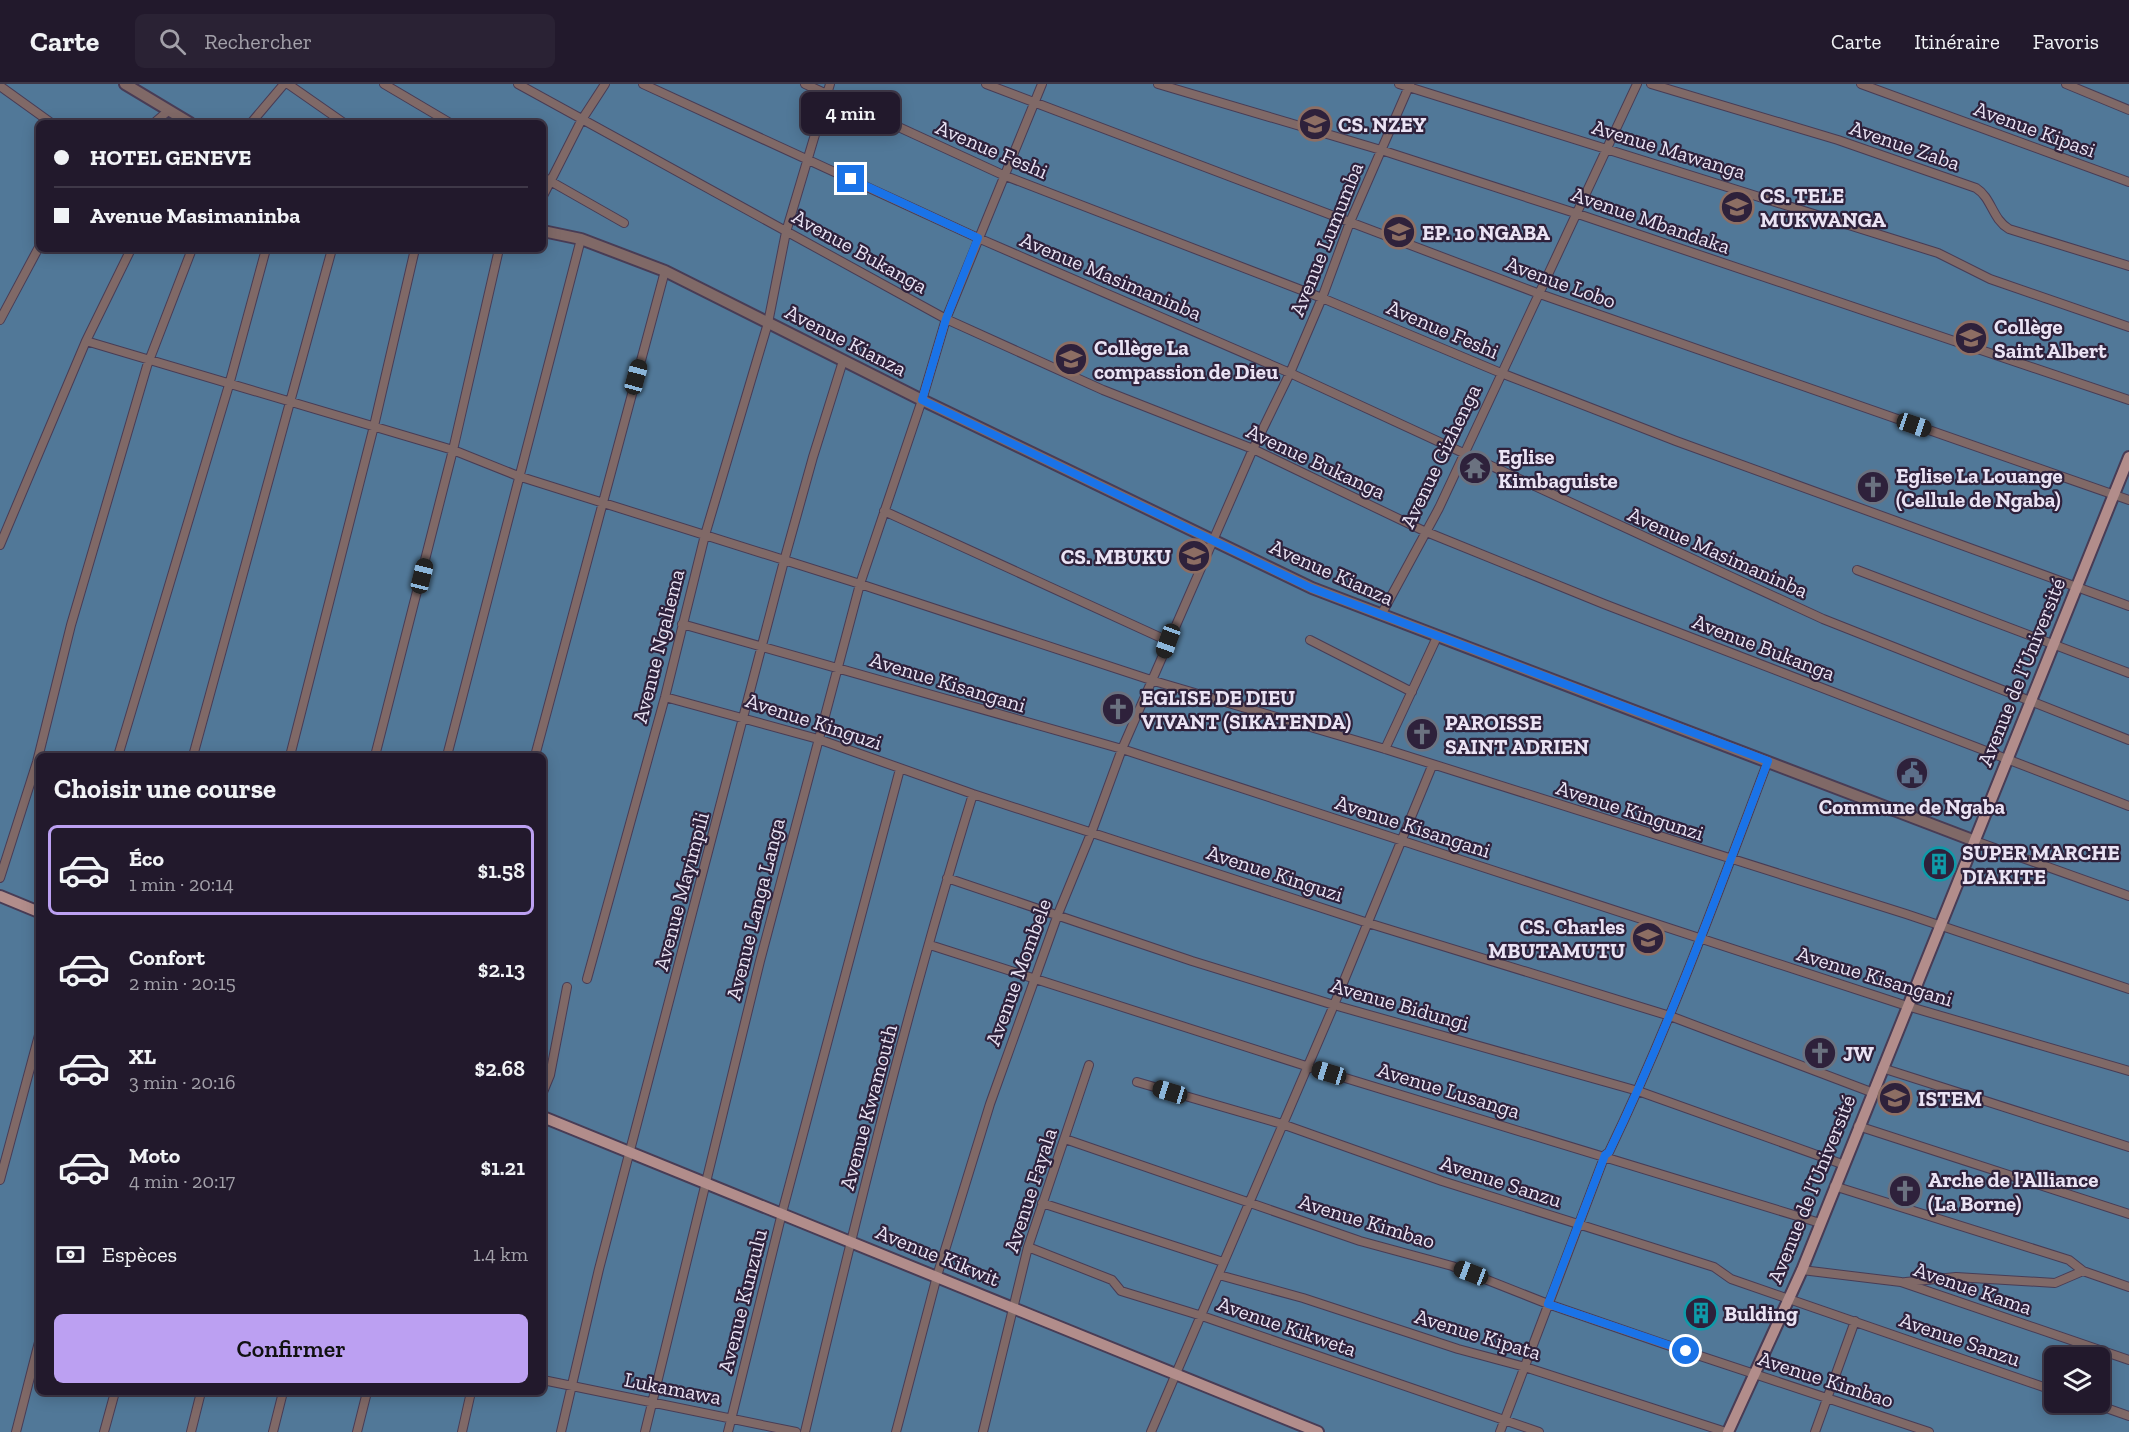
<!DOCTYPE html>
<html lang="fr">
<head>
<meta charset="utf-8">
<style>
  body { margin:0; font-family:"Zilla Slab",serif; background:#2a2234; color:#f1f3f6; height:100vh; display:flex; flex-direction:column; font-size:22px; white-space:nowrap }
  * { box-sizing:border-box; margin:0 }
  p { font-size:20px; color:#a2a0a9 }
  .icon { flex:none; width:33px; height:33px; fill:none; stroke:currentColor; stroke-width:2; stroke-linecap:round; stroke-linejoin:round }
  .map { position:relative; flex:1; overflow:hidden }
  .sheet { position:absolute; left:36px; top:669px; width:510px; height:642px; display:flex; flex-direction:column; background:#22192c; border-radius:9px; box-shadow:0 3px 15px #0003,0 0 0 2px #3f3848 }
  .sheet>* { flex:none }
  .banner { position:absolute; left:36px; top:36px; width:510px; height:132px; border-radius:9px; box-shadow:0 3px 15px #0003,0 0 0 2px #3f3848; display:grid; align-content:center; height:132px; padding:0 18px; background:#22192c }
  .buttons { position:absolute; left:2044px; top:1263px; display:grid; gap:12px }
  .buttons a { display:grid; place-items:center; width:66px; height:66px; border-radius:9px; background:#22192c; box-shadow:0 3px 15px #0003,0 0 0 2px #3f3848; font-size:30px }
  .end { position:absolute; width:27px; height:27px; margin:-14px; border:8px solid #1a73e8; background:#fff; box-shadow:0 0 0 3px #fff }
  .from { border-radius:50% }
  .bubble { position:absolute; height:42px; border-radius:9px; background:#22192c; box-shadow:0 3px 15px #0003,0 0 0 2px #3f3848; font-size:20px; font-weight:600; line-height:42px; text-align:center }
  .car { position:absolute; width:18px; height:36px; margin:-18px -9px; border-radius:8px; box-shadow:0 0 4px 2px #0007; background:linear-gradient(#222 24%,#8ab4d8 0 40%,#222 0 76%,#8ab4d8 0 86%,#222 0) }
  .banner b { display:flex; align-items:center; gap:21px; height:57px; font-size:22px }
  .banner b+b { border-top:2px solid #3f3848 }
  .banner i { width:15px; height:15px; background:#f1f3f6 }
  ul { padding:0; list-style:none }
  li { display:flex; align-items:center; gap:18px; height:90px; margin:0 12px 9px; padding:0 6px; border:3px solid transparent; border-radius:9px }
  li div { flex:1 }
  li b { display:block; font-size:22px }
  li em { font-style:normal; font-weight:600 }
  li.current { border-color:#bca0f2 }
  li>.icon { width:54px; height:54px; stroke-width:1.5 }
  h2 { padding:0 18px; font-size:27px; line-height:72px }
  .pay { display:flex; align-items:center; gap:15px; height:66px; padding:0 18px; font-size:22px }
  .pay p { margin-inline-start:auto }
  .action { display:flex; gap:12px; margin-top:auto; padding:12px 18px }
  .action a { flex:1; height:69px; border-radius:9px; background:#bca0f2; color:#111; font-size:24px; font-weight:600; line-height:69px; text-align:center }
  header { display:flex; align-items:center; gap:36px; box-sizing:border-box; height:84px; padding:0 30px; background:#22192c; border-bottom:2px solid #3f3848 }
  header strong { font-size:28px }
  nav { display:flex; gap:33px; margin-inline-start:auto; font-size:21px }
  .search { width:420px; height:54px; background:#2a2234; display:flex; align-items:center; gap:15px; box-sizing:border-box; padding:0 21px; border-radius:9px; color:#a2a0a9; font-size:22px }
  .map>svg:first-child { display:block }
  .water { fill:#517898; fill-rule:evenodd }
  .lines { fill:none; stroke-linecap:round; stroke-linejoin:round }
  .minor-casing { stroke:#483c55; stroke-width:10 }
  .tertiary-casing { stroke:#483c55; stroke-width:14 }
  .secondary-casing { stroke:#483c55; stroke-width:14 }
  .minor { stroke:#806967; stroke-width:8 }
  .tertiary { stroke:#806967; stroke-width:10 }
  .secondary { stroke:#b28d8b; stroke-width:10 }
  .route { stroke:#1a73e8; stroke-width:8 }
  .labels { text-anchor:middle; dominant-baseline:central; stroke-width:4.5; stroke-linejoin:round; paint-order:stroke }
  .poi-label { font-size:21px; font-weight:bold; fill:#eae3f4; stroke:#2e213b; text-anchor:start }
  .street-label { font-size:21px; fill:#eae3f4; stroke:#2e213b }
</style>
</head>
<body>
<header>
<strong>Carte</strong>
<div class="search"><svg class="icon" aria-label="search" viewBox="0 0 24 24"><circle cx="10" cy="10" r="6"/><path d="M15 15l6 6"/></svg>Rechercher</div>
<nav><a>Carte</a><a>Itinéraire</a><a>Favoris</a></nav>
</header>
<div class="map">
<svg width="2129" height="1348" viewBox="0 0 2129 1348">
  <rect width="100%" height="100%" fill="#2e213b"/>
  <path class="water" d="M0 0H2129V1348H0ZM39 39H543V165H39ZM39 672H543V1308H39ZM2055 1274H2100V1318H2055Z"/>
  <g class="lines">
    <defs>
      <path id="minor" d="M288 0 344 39
        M384 0 450 39
        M518 0 946 235 1103 306 1253 365 1424 447 1604 520 2129 722
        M643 0 978 154 1290 289 1823 535 2129 656
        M805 0 1003 91 1322 214 1501 289 1676 357 2129 522
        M986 0 1537 209 2129 416
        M1158 0 1381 66 1575 129 2129 316
        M1399 0 1938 169 1990 195 2129 243
        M1651 0 1838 56 1976 104C1992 114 1992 135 2009 145L2129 182
        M1861 0 2129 98
        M2066 0 2129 26
        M0 2 50 38
        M154 39 168 27
        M251 39 284 0
        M543 93 624 139
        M543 112 581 37 605 0
        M0 236 39 163
        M86 257 453 366 518 392 860 500 1154 597 1385 665 1906 830 2129 905
        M884 427 1168 557
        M0 461 86 257 131 165
        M1857 486 2129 589
        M1381 531 1439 424 1637 0
        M682 540 1122 665 1907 922 2129 987
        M1310 556 1412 608
        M665 613 818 655 973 710 1368 839 1670 932 1871 1008
        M1385 665 1437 553
        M118 672 229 301 266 165
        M193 672 332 165
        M290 672 374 342 415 165
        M375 672 453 366 499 165
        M447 672 581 155
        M535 672 665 187
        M1975 757 2129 812
        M0 794 37 678 71 541 147 282 192 165
        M947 794 1192 877 1334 921 1638 1007 1842 1080
        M930 861 1306 982 1820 1139
        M587 895 665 613 705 451 768 239 786 148 830 0
        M1882 984 2129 1063
        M1137 998 1282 1040 1442 1097 1714 1183 1731 1195 2055 1307
        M543 1008 550 991 567 903
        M1858 1042 2129 1130
        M1065 1055 1360 1157 1452 1182 1548 1220 1664 1260 1929 1348
        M0 1096 39 951
        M1834 1102 2069 1176 2083 1187 2129 1203
        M1042 1119 1223 1178
        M1028 1163 1112 1196 1121 1207 1202 1232 1539 1348
        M1802 1186 1901 1198 2129 1276
        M1219 1191 1303 1214 1458 1265 1525 1283 1726 1348
        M1906 1198 1956 1193 2055 1199 2083 1187
        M543 1296 796 1348
        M2089 1318 2129 1332
        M16 1348 39 1258
        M104 1348 115 1308
        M191 1348 201 1308
        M273 1348 283 1308
        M357 1348 367 1308
        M462 1348 471 1308
        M561 1348 599 1185 784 477 813 373 843 277
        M645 1348 760 877 860 500 922 316 946 235 1042 0
        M728 1348 782 1129 900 685
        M805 1348C856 1134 908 920 973 710
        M896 1348 937 1192 990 1020 1058 830 1092 747 1122 665 1253 365 1290 289 1322 214 1350 138 1410 0
        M983 1348 1028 1163 1089 981
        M1151 1348 1334 921 1432 682
        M1500 1348 1605 1071 1609 1068C1670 941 1718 809 1768 677
        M1815 1348 1855 1237"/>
      <path id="tertiary" d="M125 0 190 39
        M543 147 581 155 665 187 922 316 1312 504 1975 757"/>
      <path id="secondary" d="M0 812 39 828
        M543 1033 1318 1348
        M1728 1348 1802 1186 2129 373"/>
    </defs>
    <use href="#minor" class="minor-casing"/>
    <use href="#tertiary" class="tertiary-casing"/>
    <use href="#secondary" class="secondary-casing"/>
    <use href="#minor" class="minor"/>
    <use href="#tertiary" class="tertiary"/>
    <use href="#secondary" class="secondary"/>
  </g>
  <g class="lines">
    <path class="route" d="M851 95 978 154 946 235 922 316 1311 504 1768 677C1718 809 1670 941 1609 1068L1605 1071 1548 1220 1686 1267"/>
  </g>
  <defs>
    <symbol id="school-ring" viewBox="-11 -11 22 22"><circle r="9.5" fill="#2e213b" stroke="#8d6e63" stroke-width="1.5"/><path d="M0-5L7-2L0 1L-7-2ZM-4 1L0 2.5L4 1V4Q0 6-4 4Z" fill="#8d6e63"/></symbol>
    <symbol id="temple-ring" viewBox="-11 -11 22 22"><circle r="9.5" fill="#2e213b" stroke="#6b7280" stroke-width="1.5"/><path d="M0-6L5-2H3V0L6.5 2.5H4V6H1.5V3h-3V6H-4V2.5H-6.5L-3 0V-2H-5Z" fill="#6b7280"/></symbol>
    <symbol id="church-ring" viewBox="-11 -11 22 22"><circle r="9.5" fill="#2e213b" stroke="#6b7280" stroke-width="1.5"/><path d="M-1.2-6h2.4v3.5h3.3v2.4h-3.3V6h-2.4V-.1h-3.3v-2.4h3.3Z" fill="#6b7280"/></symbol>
    <symbol id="civic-ring" viewBox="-11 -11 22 22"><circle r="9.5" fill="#2e213b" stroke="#5c6f8a" stroke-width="1.5"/><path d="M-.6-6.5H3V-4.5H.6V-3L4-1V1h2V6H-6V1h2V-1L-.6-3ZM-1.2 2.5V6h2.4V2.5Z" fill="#5c6f8a"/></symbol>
    <symbol id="building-ring" viewBox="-11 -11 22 22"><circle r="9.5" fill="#2e213b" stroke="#0f9aa8" stroke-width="1.5"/><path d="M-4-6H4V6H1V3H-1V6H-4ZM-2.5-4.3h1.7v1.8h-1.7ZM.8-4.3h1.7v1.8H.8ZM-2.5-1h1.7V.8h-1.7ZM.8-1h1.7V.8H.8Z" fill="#0f9aa8"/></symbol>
    <symbol id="university-ring" viewBox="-11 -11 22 22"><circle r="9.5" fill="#2e213b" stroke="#8d6e63" stroke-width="1.5"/><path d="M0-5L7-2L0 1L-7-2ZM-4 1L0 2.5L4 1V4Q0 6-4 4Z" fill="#8d6e63"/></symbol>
  </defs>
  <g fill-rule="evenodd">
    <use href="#school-ring" x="1296" y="21" width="38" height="38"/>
    <use href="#school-ring" x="1718" y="104" width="38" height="38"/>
    <use href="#school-ring" x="1380" y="129" width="38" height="38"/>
    <use href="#school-ring" x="1952" y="235" width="38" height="38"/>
    <use href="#school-ring" x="1052" y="256" width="38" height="38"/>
    <use href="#temple-ring" x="1456" y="365" width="38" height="38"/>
    <use href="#church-ring" x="1854" y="384" width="38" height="38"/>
    <use href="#school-ring" x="1175" y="453" width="38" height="38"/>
    <use href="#church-ring" x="1099" y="606" width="38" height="38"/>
    <use href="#church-ring" x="1403" y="631" width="38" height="38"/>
    <use href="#civic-ring" x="1893" y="670" width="38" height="38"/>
    <use href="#building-ring" x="1920" y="761" width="38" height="38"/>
    <use href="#school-ring" x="1629" y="835" width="38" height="38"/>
    <use href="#church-ring" x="1801" y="950" width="38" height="38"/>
    <use href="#university-ring" x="1876" y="995" width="38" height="38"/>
    <use href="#church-ring" x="1886" y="1088" width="38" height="38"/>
    <use href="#building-ring" x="1682" y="1210" width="38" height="38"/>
  </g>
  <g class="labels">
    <g class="poi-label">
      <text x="1338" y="40">CS. NZEY</text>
      <text x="1760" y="111">CS. TELE<tspan x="1760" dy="24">MUKWANGA</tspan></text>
      <text x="1422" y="148">EP. 10 NGABA</text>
      <text x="1994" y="242">Collège<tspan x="1994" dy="24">Saint Albert</tspan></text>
      <text x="1094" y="263">Collège La<tspan x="1094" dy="24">compassion de Dieu</tspan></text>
      <text x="1498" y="372">Eglise<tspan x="1498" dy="24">Kimbaguiste</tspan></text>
      <text x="1896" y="391">Eglise La Louange<tspan x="1896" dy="24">(Cellule de Ngaba)</tspan></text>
      <text x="1171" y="472" text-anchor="end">CS. MBUKU</text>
      <text x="1141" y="613">EGLISE DE DIEU<tspan x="1141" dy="24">VIVANT (SIKATENDA)</tspan></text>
      <text x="1445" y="638">PAROISSE<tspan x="1445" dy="24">SAINT ADRIEN</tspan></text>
      <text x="1912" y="722" text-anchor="middle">Commune de Ngaba</text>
      <text x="1962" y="768">SUPER MARCHE<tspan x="1962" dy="24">DIAKITE</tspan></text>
      <text x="1625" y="842" text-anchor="end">CS. Charles<tspan x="1625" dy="24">MBUTAMUTU</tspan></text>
      <text x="1843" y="969">JW</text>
      <text x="1918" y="1014">ISTEM</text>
      <text x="1928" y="1095">Arche de l'Alliance<tspan x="1928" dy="24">(La Borne)</tspan></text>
      <text x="1724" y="1229">Bulding</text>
    </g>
    <g class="street-label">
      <text transform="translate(2035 45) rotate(20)">Avenue Kipasi</text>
      <text transform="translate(1905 61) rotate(19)">Avenue Zaba</text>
      <text transform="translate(992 65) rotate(23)">Avenue Feshi</text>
      <text transform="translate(1669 65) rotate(17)">Avenue Mawanga</text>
      <text transform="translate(1651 136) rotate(19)">Avenue Mbandaka</text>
      <text transform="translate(1326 155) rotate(-68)">Avenue Lumumba</text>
      <text transform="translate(860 167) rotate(29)">Avenue Bukanga</text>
      <text transform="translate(1111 192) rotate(23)">Avenue Masimaninba</text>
      <text transform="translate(1561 198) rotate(20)">Avenue Lobo</text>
      <text transform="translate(1443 245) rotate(23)">Avenue Feshi</text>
      <text transform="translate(846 256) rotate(27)">Avenue Kianza</text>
      <text transform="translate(1440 372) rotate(-64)">Avenue Gizhenga</text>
      <text transform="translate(1316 377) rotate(25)">Avenue Bukanga</text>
      <text transform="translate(1718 468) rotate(24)">Avenue Masimaninba</text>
      <text transform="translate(1332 488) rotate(24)">Avenue Kianza</text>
      <text transform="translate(658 562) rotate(-76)">Avenue Ngaliema</text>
      <text transform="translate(1764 563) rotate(21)">Avenue Bukanga</text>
      <text transform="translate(2021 588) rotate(-68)">Avenue de l’Université</text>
      <text transform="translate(948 598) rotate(17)">Avenue Kisangani</text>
      <text transform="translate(814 637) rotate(18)">Avenue Kinguzi</text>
      <text transform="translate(1630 726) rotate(18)">Avenue Kingunzi</text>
      <text transform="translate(1413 742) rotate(18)">Avenue Kisangani</text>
      <text transform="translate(1275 789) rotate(18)">Avenue Kinguzi</text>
      <text transform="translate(681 807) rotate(-75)">Avenue Mayimpili</text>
      <text transform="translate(755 825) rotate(-76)">Avenue Langa Langa</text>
      <text transform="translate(1018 888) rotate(-70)">Avenue Mombele</text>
      <text transform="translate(1875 892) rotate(17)">Avenue Kisangani</text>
      <text transform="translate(1400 920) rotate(16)">Avenue Bidungi</text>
      <text transform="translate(1449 1006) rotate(17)">Avenue Lusanga</text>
      <text transform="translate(868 1023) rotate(-75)">Avenue Kwamouth</text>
      <text transform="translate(1501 1097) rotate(18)">Avenue Sanzu</text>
      <text transform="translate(1811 1105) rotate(-68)">Avenue de l’Université</text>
      <text transform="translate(1030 1106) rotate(-72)">Avenue Fayala</text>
      <text transform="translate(1367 1137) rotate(17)">Avenue Kimbao</text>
      <text transform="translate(938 1171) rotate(22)">Avenue Kikwit</text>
      <text transform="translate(1973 1204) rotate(19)">Avenue Kama</text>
      <text transform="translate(742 1217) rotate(-76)">Avenue Kunzulu</text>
      <text transform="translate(1287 1242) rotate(19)">Avenue Kikweta</text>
      <text transform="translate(1478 1250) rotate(17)">Avenue Kipata</text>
      <text transform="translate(1960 1255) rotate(19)">Avenue Sanzu</text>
      <text transform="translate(1826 1295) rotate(18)">Avenue Kimbao</text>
      <text transform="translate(673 1304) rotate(11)">Lukamawa</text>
    </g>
  </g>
</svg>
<div class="buttons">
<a><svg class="icon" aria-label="layers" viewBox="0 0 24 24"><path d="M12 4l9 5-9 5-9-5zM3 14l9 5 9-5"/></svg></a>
</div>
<i class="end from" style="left:1686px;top:1267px"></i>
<i class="end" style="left:851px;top:95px"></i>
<div class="bubble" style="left:801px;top:8px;width:99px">4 min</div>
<i class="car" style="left:636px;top:293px;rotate:15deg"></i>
<i class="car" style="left:1914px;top:341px;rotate:109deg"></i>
<i class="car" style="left:422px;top:492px;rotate:14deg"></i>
<i class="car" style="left:1168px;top:557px;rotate:200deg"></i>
<i class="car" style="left:1329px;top:989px;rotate:287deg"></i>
<i class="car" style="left:1170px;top:1008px;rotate:287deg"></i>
<i class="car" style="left:1471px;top:1189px;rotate:291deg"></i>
<div class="banner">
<b><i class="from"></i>HOTEL GENEVE</b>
<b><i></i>Avenue Masimaninba</b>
</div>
<section class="sheet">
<h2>Choisir une course</h2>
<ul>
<li class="current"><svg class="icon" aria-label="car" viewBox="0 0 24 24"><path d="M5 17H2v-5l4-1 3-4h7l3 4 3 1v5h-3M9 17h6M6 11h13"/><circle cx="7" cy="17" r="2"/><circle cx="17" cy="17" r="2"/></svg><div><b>Éco</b><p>1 min · 20:14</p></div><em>$1.58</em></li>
<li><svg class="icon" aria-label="car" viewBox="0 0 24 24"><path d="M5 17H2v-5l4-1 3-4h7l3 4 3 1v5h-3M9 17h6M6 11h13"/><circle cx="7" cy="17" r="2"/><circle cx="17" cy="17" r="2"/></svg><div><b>Confort</b><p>2 min · 20:15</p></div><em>$2.13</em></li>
<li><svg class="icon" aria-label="car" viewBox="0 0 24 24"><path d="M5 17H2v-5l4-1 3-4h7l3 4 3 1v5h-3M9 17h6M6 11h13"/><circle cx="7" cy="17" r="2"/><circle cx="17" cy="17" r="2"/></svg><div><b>XL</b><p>3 min · 20:16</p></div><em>$2.68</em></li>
<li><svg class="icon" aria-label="car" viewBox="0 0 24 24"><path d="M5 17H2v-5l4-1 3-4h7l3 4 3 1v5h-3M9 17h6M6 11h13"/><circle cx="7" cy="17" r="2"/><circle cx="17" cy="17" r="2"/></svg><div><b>Moto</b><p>4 min · 20:17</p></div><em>$1.21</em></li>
</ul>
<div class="pay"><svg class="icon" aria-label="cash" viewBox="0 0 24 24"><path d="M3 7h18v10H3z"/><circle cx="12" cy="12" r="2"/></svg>Espèces<p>1.4 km</p></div>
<div class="action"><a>Confirmer</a></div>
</section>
</div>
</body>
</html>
